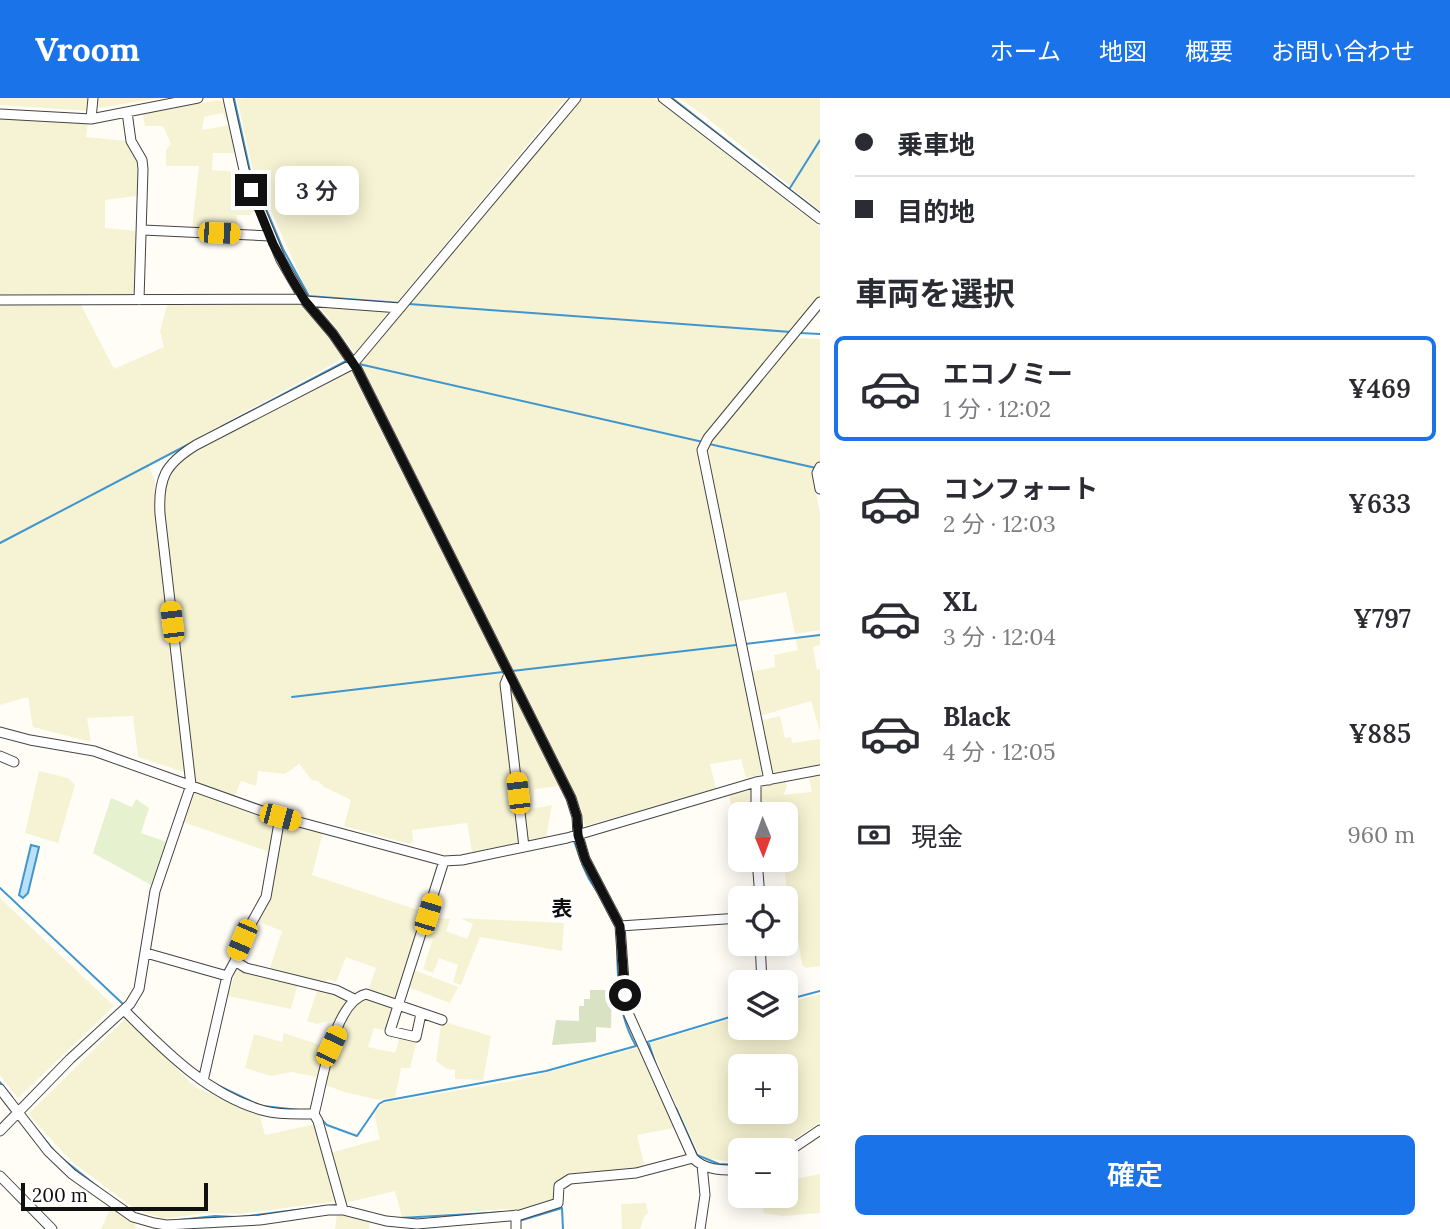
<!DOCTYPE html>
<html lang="ja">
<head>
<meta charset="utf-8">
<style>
  body { margin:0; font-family:Lora,"Noto Sans JP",serif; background:#f7f7f7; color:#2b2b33; height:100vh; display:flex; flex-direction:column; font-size:26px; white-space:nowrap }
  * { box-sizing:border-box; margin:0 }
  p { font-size:23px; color:#7c7c81 }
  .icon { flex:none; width:38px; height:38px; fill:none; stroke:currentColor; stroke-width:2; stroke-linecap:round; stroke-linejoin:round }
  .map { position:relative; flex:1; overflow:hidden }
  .details { display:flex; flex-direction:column; background:#fff; width:630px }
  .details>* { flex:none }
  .top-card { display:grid; align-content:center; height:154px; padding:0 35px; background:#fff }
  .needle { width:46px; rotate:179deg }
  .tools { position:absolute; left:728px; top:704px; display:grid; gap:14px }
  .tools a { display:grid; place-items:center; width:70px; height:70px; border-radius:10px; background:#fff; box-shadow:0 4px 18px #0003; font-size:35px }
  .scale { position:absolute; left:21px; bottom:18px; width:187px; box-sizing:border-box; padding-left:7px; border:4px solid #111; border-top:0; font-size:19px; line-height:24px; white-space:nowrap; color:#111; -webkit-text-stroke:5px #fff; paint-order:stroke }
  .end { position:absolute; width:32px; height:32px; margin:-16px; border:9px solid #111; background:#fff; box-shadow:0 0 0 4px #fff }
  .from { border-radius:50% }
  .bubble { position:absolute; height:49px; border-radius:10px; background:#fff; box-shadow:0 4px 18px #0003; font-size:23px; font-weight:600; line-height:49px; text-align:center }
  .car { position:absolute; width:21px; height:42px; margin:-21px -10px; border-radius:9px; box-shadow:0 0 5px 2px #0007; background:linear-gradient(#f5c518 24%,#345 0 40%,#f5c518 0 76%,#345 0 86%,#f5c518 0) }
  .top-card b { display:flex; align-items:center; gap:24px; height:66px; font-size:26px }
  .top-card b+b { border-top:2px solid #e1e1e2 }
  .top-card i { width:18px; height:18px; background:#2b2b33 }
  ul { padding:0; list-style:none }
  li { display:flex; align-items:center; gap:21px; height:105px; margin:0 14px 10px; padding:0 21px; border:4px solid transparent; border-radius:10px }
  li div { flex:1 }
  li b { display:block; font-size:26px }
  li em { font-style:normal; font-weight:600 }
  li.current { border-color:#1a73e8 }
  li>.icon { width:63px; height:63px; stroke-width:1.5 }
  h2 { padding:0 35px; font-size:32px; line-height:84px }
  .pay { display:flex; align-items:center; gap:18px; height:77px; padding:0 35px; font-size:26px }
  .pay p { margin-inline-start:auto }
  .button { display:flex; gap:14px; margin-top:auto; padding:14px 35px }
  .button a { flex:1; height:80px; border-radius:10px; background:#1a73e8; color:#fff; font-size:28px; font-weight:600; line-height:80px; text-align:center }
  header { display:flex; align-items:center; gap:42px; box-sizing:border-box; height:98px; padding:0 35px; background:#1a73e8; color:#fff }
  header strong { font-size:33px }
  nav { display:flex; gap:38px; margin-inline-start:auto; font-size:24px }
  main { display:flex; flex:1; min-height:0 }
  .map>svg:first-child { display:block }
  .farmland { fill:#f6f3d4; fill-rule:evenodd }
  .cemetery { fill:#d9e3c4 }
  .pitch { fill:#e6f2cf }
  .water { fill:#b9e0f7; stroke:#3f96cf; stroke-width:2 }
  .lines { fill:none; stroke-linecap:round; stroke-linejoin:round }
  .stream { stroke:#3f96cf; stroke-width:2 }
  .minor-casing { stroke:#444; stroke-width:11 }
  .minor { stroke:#fff; stroke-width:9 }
  .route { stroke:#111; stroke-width:9 }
  .labels { text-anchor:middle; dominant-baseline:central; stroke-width:7; stroke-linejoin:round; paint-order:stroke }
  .quarter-label { font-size:21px; font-weight:bold; fill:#111; stroke:#fff }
</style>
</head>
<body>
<header>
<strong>Vroom</strong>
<nav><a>ホーム</a><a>地図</a><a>概要</a><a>お問い合わせ</a></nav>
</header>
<main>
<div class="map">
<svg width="820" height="1131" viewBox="0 0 820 1131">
  <rect width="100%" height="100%" fill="#fffdf5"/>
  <path class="farmland" d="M0 0H91L90 13 0 7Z
    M97 0H159L98 10Z
    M248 0H566L355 255 306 191 253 73 237 1Z
    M582 0H654L820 129V200L702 342 697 351 764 676 746 680 741 661 710 666 716 691 585 728 580 708 360 264Z
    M679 0H820V113L706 19Z
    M219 2 225 5 229 22 226 23 223 15 204 19 202 32 230 27 235 55H213L212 72 241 74 256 114H251V117H237V133L192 130 199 68H166V52L171 46 163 28H145L143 16Z
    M0 20 88 25 86 39 127 43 140 66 138 95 136 98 105 102V130L139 133 135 197H0Z
    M0 205H80L114 271 164 249 160 233 167 207 303 206 344 260 148 367 155 383V407L187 675 138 659 133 618 87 620 91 644 33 629 28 599 0 607Z
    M796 240 820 241V362L812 375 820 415V532L795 536 786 494 736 504 705 351 708 344Z
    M350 271 560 688 535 691 531 711 552 707 546 739 472 754 467 725 412 732 413 743 410 746 344 728 351 702 324 689 318 683 312 682 299 666 285 676 258 673 256 688 241 683 235 698 196 684 162 398 165 386 180 362Z
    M820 537V547L813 549 817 572 820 571V634L811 603 759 618 750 574 775 569 774 557 798 552 795 540Z
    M780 618 785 640 791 639 792 645 820 641V667L774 675 771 673 760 623Z
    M39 673 68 680 75 687 58 745 25 735Z
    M820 677V868L806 870 802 867 795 820 788 805 785 774 761 773V761H786V716L783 710 761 712V688L786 682 787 689 783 697 812 694 809 679Z
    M754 690V716H740V737L737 738 729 697Z
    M195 694 275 722 270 754 183 724Z
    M283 725 323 734 312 777 424 814 397 899 394 900 368 893 376 870 346 859 336 884 328 881 325 886 270 870 282 833 257 823 281 726Z
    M0 800 114 908 18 1000 0 977Z
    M432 819 450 821 446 833 467 841 473 826 460 820 564 825 562 853 480 839 461 887 453 884 458 867 439 860 433 875 423 871 433 841 424 838Z
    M237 869 298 885 291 911 228 898Z
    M414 872 458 889 450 905 408 889Z
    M318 890 347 899 348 902 339 921 317 926 307 923Z
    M820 896V1024L779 1052H740V1064L709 1061 699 1056 662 975 650 945 740 918V929H786V905ZM740 968H786V1013H740Z
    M363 900 395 909 388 933 374 930 368 949 395 955 400 938 417 942 410 970H401L395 999 379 1002 344 994 323 986 334 947 350 912Z
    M126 920 195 989 260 1018 265 1037 316 1026 338 1103 238 1116 206 1115 163 1121 135 1111 71 1063 28 1016Z
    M445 924 491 938 483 982 455 981V972L447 971 436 963 441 926 444 927Z
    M284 935 326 949 317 979 291 974 271 978 245 970 254 936 282 944Z
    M637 950 674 1030 637 1037 645 1069 580 1077 555 1083V1094L552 1103 512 1114 508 1111 402 1119 395 1093 345 1105 330 1055 380 1041 374 1015 383 1005 519 982Z
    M786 1063 794 1081 820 1076V1115L783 1118 763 1115 765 1097H786Z
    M646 1105 648 1115 644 1119 640 1131H622L621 1106Z
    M111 1109 135 1124 136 1131H101Z
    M337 1115 370 1123 369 1131H335Z"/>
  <path class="cemetery" d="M590 892H612L611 930 596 929V944L552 947 556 922 579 923V908H584V901H590Z"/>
  <path class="pitch" d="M111 700 132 709 136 701 149 710 141 735 167 744 151 787 93 755Z"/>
  <path class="water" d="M31 747 39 749 28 795 23 800 19 797Z"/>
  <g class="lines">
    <path class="stream" d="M234 0 250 73 283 151 310 200
      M672 0 820 115
      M790 90 820 42
      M308 198 400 205
      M409 206 791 234
      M800 235 820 236
      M359 266 703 344
      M221 329 346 263
      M709 346 816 370
      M0 445 191 345
      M745 546 820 537
      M512 573 736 547
      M292 599 503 574
      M574 743 580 760
      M582 766 589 781 598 795
      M0 790 124 907
      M617 851C618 886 618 917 636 948
      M786 902 820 893
      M644 945 740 916
      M649 946 656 967
      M0 984 12 999
      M215 986 257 1006
      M263 1008 299 1012
      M676 1010 697 1057 719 1066 740 1067
      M322 1022 327 1027 357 1038 379 1006 384 1003 546 973 636 948
      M32 1026 55 1054
      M783 1052 799 1041
      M59 1058 98 1089
      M241 1119 336 1107
      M400 1120 506 1114
      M179 1122 215 1118 236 1119
      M519 1123 562 1110 563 1131"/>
    <defs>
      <path id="minor" d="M228 0 244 72 281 162 305 203 333 236 357 271 571 700 577 719 578 737 585 761 620 828 625 897 629 917 693 1060C705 1073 724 1072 740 1072
        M663 0 820 121
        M127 14 131 43 142 62 143 71 139 202
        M0 16 91 21 198 0
        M91 21 93 0
        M143 132 270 138
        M0 202 304 201
        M305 203 400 210
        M820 369 817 375 820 391
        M509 576 505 586 524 749
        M0 634 30 642 94 653 273 717 444 763 462 762 567 740 756 684 820 672
        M0 658 14 664
        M769 682 702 352 708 340 820 204
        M756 684V716
        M280 719 266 799 242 842 235 863 246 870 336 892 354 901
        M757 761 760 800
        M620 828 740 820
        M760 845 762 884
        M146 855 227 878
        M124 912C163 951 208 998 265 1013 280 1017 298 1016 314 1016 322 987 333 904 366 896L442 922
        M421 916 416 939 390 933 444 763
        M203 983 227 878 235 863
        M0 991 48 1053 72 1076 133 1119 154 1125 166 1127 260 1122 328 1112H343L386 1123 417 1126 520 1117 558 1105 559 1088 570 1081 636 1075 693 1060
        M314 1016 318 1023 343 1112
        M0 1033 70 961 130 906 139 891 155 793 191 687 160 416C158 380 165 366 196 347L353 266 576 0
        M786 1055 820 1032
        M0 1078 52 1131
        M516 1117V1131
        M700 1131 705 1097 702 1067"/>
    </defs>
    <use href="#minor" class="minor-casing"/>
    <use href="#minor" class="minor"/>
  </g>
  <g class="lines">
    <path class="route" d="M251 92 273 146 290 178 305 203 333 236 357 271 571 700 577 719 578 737 585 761 620 828 625 897"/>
  </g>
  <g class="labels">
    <g class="quarter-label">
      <text x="562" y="810">表</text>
    </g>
  </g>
</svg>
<div class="tools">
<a><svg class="needle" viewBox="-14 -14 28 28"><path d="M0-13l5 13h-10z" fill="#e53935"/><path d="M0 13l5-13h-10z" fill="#7c7c81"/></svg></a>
<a><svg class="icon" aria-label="locate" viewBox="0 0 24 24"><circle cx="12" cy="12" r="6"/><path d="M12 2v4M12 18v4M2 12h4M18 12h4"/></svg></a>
<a><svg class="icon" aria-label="layers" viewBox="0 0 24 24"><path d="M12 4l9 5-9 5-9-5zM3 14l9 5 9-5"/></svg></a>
<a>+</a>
<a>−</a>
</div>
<div class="scale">200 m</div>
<i class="end from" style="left:625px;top:897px"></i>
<i class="end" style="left:251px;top:92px"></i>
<div class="bubble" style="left:275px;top:68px;width:84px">3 分</div>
<i class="car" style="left:219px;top:135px;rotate:92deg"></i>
<i class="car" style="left:172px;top:524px;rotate:353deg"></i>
<i class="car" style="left:518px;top:695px;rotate:353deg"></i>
<i class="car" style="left:280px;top:719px;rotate:105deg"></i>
<i class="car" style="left:428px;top:816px;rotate:17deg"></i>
<i class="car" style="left:242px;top:842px;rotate:203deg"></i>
<i class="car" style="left:331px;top:948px;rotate:25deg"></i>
</div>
<section class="details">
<div class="top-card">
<b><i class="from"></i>乗車地</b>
<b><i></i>目的地</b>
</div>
<h2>車両を選択</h2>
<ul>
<li class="current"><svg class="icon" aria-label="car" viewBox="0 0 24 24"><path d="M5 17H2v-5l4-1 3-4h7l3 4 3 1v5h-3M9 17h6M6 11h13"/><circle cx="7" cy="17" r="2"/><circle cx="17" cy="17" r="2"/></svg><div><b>エコノミー</b><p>1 分 · 12:02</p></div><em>¥469</em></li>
<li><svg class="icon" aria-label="car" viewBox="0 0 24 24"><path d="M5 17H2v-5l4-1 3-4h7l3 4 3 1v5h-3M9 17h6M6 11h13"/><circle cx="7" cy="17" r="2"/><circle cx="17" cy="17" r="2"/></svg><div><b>コンフォート</b><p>2 分 · 12:03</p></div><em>¥633</em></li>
<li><svg class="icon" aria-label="car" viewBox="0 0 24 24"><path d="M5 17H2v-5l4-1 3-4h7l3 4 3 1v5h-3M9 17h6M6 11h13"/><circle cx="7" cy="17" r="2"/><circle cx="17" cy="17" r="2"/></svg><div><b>XL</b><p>3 分 · 12:04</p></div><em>¥797</em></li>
<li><svg class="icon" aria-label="car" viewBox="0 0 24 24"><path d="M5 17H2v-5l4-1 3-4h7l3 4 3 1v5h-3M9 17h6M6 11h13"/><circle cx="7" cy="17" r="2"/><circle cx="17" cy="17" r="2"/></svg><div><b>Black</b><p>4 分 · 12:05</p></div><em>¥885</em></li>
</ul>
<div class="pay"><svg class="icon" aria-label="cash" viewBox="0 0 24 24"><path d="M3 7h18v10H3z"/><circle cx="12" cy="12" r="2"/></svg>現金<p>960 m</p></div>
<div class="button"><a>確定</a></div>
</section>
</main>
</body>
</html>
